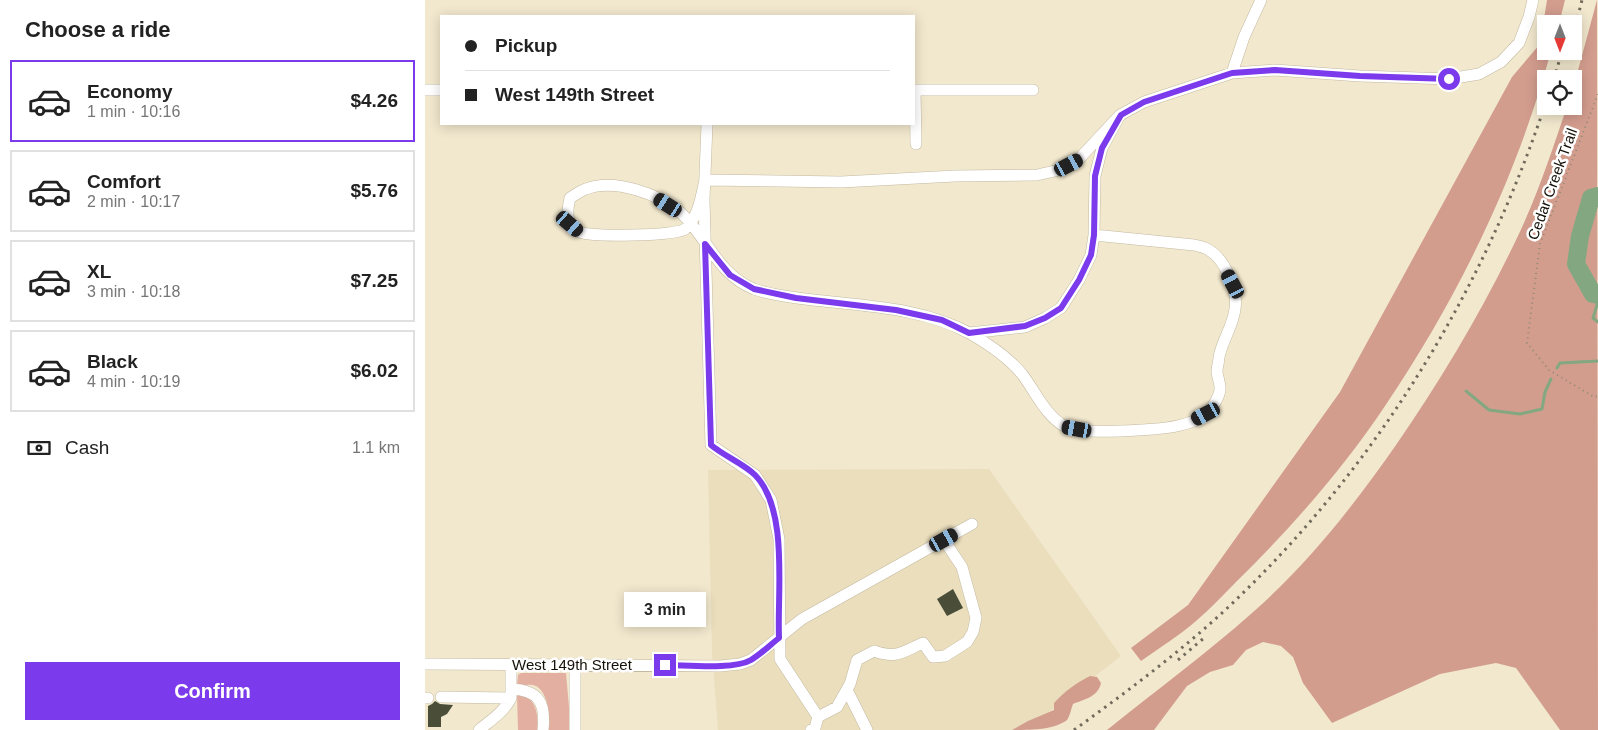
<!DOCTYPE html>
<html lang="en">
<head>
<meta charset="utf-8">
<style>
  body { margin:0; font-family:Arial,sans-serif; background:#f2f2f2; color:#222; height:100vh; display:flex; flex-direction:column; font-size:19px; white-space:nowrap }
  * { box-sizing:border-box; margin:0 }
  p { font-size:16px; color:#767676 }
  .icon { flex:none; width:28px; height:28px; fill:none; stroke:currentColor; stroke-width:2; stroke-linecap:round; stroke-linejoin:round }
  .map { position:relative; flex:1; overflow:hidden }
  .panel { display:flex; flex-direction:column; background:#fff; width:425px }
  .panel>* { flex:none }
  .top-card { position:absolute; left:15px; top:15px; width:475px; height:110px; border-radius:0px; box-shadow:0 2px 12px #0003; display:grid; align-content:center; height:110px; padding:0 25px; background:#fff }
  .needle { width:32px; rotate:180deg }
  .tools { position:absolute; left:1112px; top:15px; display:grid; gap:10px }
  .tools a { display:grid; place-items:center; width:45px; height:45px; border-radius:0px; background:#fff; box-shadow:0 2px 12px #0003; font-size:25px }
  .end { position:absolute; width:22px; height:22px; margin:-11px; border:6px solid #7c3aed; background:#fff; box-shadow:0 0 0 2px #fff }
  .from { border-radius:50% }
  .bubble { position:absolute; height:35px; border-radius:0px; background:#fff; box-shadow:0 2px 12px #0003; font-size:16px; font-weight:800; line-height:35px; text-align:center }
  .car { position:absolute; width:15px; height:30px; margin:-15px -8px; border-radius:6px; box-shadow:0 0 4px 1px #0007; background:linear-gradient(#222 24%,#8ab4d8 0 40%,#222 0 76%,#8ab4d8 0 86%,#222 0) }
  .top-card b { display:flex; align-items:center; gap:18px; height:48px; font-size:19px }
  .top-card b+b { border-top:1px solid #e0e0e0 }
  .top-card i { width:12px; height:12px; background:#222 }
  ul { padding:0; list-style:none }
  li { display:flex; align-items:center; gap:15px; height:82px; margin:0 10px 8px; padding:0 15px; border:2px solid #e0e0e0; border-radius:0px }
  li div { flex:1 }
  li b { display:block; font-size:19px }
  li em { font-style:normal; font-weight:800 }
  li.current { border-color:#7c3aed }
  li>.icon { width:45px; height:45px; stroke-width:1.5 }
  h2 { padding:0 25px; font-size:22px; line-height:60px }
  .pay { display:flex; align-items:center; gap:12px; height:55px; padding:0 25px; font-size:19px }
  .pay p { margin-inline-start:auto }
  .primary-button { display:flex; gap:10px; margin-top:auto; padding:10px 25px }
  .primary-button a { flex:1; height:58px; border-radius:0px; background:#7c3aed; color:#fff; font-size:20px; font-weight:800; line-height:58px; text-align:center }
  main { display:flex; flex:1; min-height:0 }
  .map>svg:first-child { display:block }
  .built { fill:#eadebd }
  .green { fill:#e2afa1 }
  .forest { fill:#d39d8e }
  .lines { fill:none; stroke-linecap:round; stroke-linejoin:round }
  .stream { stroke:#83a881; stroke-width:3 }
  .river { stroke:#83a881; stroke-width:18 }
  .building { fill:#4a4e38 }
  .minor-casing { stroke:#c3b9a0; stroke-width:12 }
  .path { stroke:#8f8875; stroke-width:2; stroke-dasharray:1 4; stroke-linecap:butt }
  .minor { stroke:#fff; stroke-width:11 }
  .rail { stroke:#706a5a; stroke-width:3; stroke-dasharray:2.5 5; stroke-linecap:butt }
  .route { stroke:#7c3aed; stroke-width:6 }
  .labels { text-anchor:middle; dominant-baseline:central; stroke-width:5; stroke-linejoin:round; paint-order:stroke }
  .street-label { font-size:15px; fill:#151108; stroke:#fff }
</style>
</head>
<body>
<main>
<section class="panel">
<h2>Choose a ride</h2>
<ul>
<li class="current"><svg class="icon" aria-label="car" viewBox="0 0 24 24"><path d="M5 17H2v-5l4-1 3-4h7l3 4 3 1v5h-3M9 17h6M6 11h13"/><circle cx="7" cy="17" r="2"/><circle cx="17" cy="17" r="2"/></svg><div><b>Economy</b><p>1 min · 10:16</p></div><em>$4.26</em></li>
<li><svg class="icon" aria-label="car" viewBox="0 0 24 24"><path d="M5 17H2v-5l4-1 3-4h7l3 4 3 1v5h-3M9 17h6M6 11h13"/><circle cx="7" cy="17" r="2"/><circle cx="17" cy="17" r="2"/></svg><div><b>Comfort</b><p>2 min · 10:17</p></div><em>$5.76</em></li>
<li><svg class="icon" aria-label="car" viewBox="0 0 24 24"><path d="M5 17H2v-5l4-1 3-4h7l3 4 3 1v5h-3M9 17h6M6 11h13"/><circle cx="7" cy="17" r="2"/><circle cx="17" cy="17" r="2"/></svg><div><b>XL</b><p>3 min · 10:18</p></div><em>$7.25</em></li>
<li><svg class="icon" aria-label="car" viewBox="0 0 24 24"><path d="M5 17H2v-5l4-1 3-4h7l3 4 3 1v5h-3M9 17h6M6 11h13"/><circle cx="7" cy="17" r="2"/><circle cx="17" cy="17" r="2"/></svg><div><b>Black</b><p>4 min · 10:19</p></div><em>$6.02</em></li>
</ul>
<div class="pay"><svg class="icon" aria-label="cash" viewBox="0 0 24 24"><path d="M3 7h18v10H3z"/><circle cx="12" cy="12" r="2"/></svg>Cash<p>1.1 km</p></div>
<div class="primary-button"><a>Confirm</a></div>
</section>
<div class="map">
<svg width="1173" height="730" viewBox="0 0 1173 730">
  <rect width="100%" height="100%" fill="#f2e8ce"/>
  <path class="built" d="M564 469 696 656 615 719 595 730H293L287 652 283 470Z"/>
  <path class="green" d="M96 673H141L146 730H124C125 718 124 693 111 686 105 683 98 686 92 685L93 675Z
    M92 694H99C113 705 112 713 113 730H93Z"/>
  <path class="forest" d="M1122 0H1140L1134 24H1121V51H1126C1092 177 1033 298 960 406 918 469 866 528 811 582 798 595 785 609 771 621 754 636 734 648 716 661L706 648 763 605 915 392 1087 77 1115 44Z
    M1172 0 1173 730H1135L1091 668 1071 663 1015 674 907 723 878 683 868 657 856 646 838 642 821 650 808 665 785 672 762 686 729 730H682C730 691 781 654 827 613 883 564 929 505 971 445 1016 380 1057 311 1091 240 1112 197 1127 151 1142 106H1149V85Z
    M665 676 672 677 676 683C673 697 660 699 648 704 646 709 645 716 642 720 629 730 605 730 587 730L603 721 629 710V703C640 691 651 683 665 676Z"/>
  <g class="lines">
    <path class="stream" d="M1173 302 1168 318 1173 322
      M1132 368 1135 363 1173 361
      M1041 391 1064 410 1095 414 1117 409 1120 392 1126 379"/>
    <path class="river" d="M1173 196 1166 198 1155 236 1151 264 1168 294 1173 295"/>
  </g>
  <path class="building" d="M528 589 538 608 522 616 512 599Z
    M10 701 15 704 28 705 22 714 16 717V727H3V706L7 704Z"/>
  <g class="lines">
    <defs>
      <path id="minor" d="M807 73 819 37 836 0
        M0 90H16
        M489 90H608
        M490 90 491 144
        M695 115 677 148 670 176 669 235 769 245C773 246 779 247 782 249 800 258 813 290 810 309 808 326 797 341 794 357 794 362 792 367 792 371 792 377 796 384 795 390 794 397 787 409 781 414 774 420 761 424 752 426 732 430 658 435 641 427 621 417 610 391 597 374 583 357 565 345 546 334 499 308 441 306 388 300 372 298 345 295 329 289 292 274 283 238 256 213 234 194 190 178 161 189 155 191 150 195 145 198 142 210 140 225 154 232 165 237 252 236 260 229 274 217 276 196 280 180L416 182 530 176 612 175 634 170 653 160 695 115 719 102 807 73 850 70 935 76 1024 79 1054 74 1076 62 1094 43 1104 17 1108 0
        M282 124 279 200 286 445 330 475 346 500 354 539 355 659 393 717 390 728 386 730
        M544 333 600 327 620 318 636 308 654 280 666 255 669 235
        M0 664 295 666 315 664 326 660 377 619 547 524
        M150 664V730
        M86 689C114 690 121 703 118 730
        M422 690 442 730
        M16 697 86 698
        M0 698H3
        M393 717 412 707 425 684 432 660 449 651C472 659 477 652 498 643L508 657 520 656 542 642 548 632 551 618 537 567 519 540
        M54 730C66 720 79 712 86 698V664"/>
    </defs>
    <use href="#minor" class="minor-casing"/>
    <path class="path" d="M1173 94 1115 244 1102 343 1124 370 1169 397 1173 396"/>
    <use href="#minor" class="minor"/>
    <path class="rail" d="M1149 32 1157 0
      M1129 79 1137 51
      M753 660 779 638
      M649 730C700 693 751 655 797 613 947 474 1057 295 1121 102"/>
  </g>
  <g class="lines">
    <path class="route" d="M240 665C261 665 309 670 326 660 336 654 345 645 354 638 352 591 364 510 330 475 319 464 299 456 286 445L280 244 305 275 329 289 371 298 471 310 517 320 544 333 600 326 620 318 636 308 654 280 666 255 669 235 670 176 677 148 696 115 719 102 807 73 850 70 935 76 1024 79"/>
  </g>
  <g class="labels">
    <g class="street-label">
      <text transform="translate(1127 184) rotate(-70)">Cedar Creek Trail</text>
      <text x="147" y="664">West 149th Street</text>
    </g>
  </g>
</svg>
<div class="tools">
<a><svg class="needle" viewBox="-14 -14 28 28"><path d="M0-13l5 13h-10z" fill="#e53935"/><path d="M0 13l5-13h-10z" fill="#767676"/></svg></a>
<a><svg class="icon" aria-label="locate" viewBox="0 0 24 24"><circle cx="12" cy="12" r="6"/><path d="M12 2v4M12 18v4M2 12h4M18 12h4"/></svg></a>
</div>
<i class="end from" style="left:1024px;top:79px"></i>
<i class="end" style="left:240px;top:665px"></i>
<div class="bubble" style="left:199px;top:592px;width:82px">3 min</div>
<i class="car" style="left:644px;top:165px;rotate:62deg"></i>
<i class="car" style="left:243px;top:205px;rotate:302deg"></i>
<i class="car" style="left:145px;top:224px;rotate:131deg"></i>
<i class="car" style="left:808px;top:284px;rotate:332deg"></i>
<i class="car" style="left:781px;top:414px;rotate:242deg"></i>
<i class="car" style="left:652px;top:429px;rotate:280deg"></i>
<i class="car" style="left:519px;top:540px;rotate:61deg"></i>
<div class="top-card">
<b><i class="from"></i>Pickup</b>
<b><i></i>West 149th Street</b>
</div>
</div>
</main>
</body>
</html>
